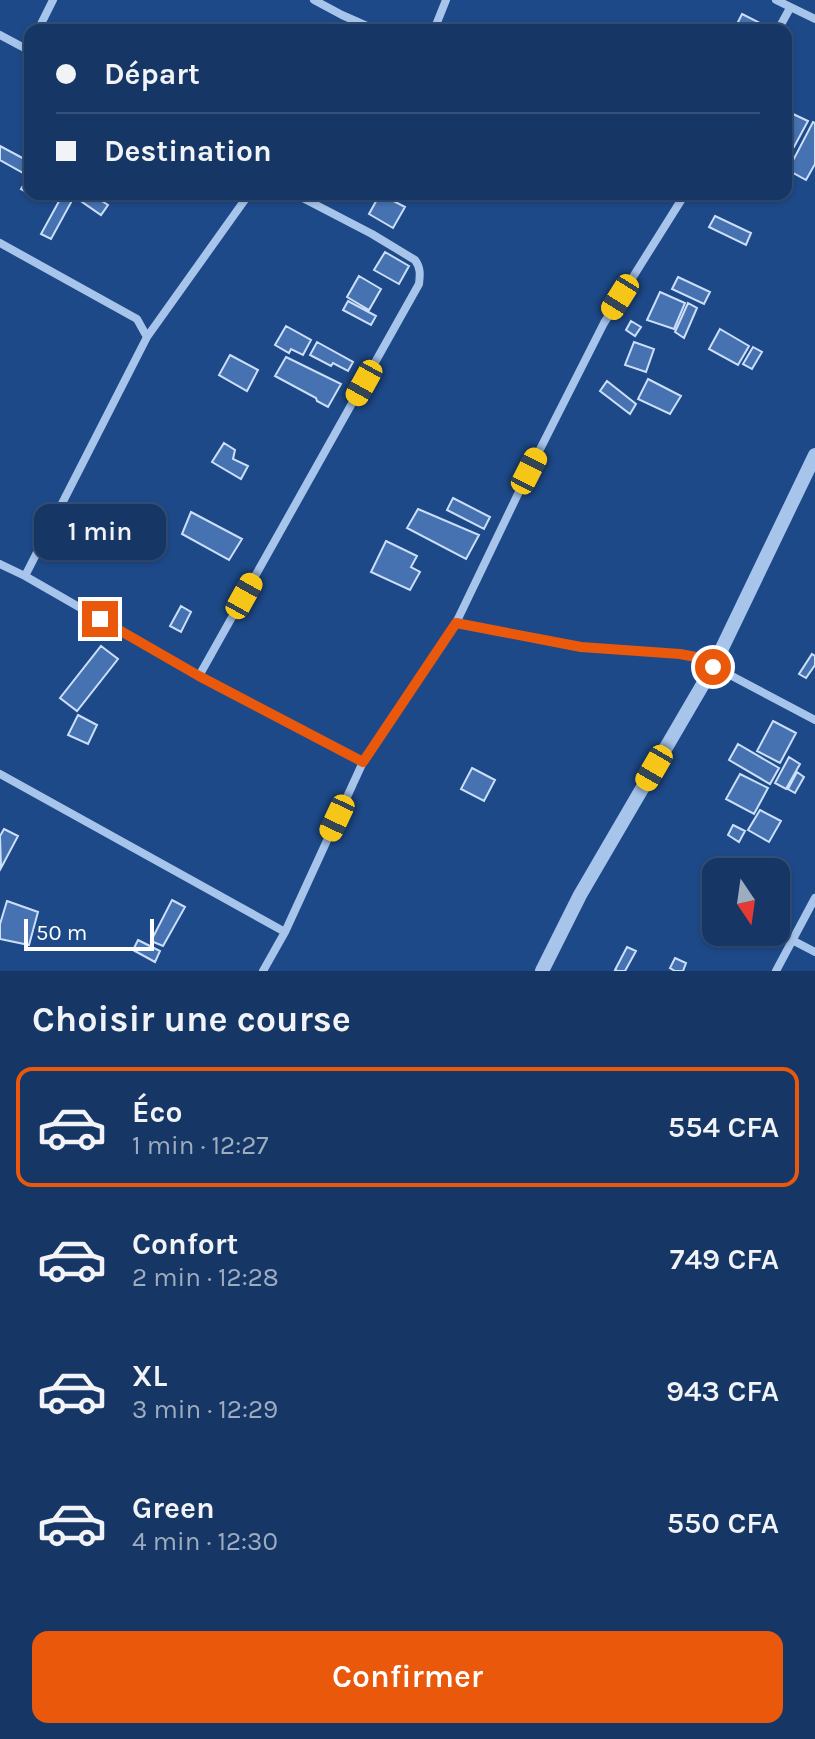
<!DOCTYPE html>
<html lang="fr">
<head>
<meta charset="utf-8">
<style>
  body { margin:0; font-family:Karla,sans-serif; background:#1f3f6c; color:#f1f3f6; height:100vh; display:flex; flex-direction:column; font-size:30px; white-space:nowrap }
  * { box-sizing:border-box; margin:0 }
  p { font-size:26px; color:#9eacbf }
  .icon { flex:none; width:44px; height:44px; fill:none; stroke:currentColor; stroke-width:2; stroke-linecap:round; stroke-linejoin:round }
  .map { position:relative; height:971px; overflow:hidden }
  .side { display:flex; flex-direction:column; background:#163766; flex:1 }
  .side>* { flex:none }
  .banner { position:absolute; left:24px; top:24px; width:768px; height:176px; border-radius:16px; box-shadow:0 2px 6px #0004,0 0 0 2px #35517a; display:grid; align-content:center; height:176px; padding:0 32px; background:#163766 }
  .needle { width:52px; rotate:167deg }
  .tools { position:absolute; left:702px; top:858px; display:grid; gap:16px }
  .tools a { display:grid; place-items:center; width:88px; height:88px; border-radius:16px; background:#163766; box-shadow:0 2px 6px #0004,0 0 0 2px #35517a; font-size:40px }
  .scale { position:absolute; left:24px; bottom:20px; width:130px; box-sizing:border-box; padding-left:8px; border:4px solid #fff; border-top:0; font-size:22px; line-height:28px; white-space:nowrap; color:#fff; -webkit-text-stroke:6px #1d4988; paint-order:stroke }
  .end { position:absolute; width:36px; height:36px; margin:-18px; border:10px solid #ea580c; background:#fff; box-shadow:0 0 0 4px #fff }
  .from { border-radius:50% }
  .bubble { position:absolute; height:56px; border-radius:16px; background:#163766; box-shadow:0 2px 6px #0004,0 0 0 2px #35517a; font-size:26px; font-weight:600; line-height:56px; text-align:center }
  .car { position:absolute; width:24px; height:48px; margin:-24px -12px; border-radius:10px; box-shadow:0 0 6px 2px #0007; background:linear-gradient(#f5c518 24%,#345 0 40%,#f5c518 0 76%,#345 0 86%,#f5c518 0) }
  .banner b { display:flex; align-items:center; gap:28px; height:76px; font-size:30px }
  .banner b+b { border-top:2px solid #35517a }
  .banner i { width:20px; height:20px; background:#f1f3f6 }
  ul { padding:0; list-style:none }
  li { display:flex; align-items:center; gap:24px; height:120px; margin:0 16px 12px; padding:0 16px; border:4px solid transparent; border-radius:16px }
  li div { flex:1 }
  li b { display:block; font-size:30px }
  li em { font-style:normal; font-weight:600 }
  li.current { border-color:#ea580c }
  li>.icon { width:72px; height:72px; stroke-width:1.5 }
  h2 { padding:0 32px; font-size:36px; line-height:96px }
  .action { display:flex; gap:16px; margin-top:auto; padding:16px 32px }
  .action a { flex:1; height:92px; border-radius:16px; background:#ea580c; color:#fff; font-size:32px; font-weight:600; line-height:92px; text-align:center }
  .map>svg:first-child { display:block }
  .building { fill:#4672b1; stroke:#ccdff8; stroke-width:2 }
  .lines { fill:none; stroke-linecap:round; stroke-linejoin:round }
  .minor { stroke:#a7c4eb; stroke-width:8 }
  .tertiary { stroke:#a7c4eb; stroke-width:14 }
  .route { stroke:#ea580c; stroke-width:10 }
</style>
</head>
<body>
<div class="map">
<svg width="815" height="971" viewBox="0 0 815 971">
  <rect width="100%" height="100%" fill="#1d4988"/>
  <path class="building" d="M742 14 772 29 771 30H734Z
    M791 113 808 121 794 147 786 143V122Z
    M813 122 815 123V164L806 180 788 170Z
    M0 146 30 162 25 174 0 160Z
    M30 174V194H47L43 201 21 189Z
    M63 194 74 197 51 239 41 234Z
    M76 194H91L108 205 101 215 75 197Z
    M380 194 405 207 393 228 369 214Z
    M715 216 751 233 746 245 709 227Z
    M385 252 409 266 399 284 374 270Z
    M359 276 381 289 369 310 347 297Z
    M678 277 710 292 704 304 672 289Z
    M660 292 685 303 674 329 647 320Z
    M348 301 376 316 371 325 343 310Z
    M688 303 697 308 684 338 675 332Z
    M631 321 641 327 635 336 626 330Z
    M286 326 311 340 303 355 291 349 289 353 275 345Z
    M720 329 749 346 738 365 709 349Z
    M317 342 353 362 348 371 333 363 331 366 310 355Z
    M634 342 654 349 646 372 625 365Z
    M753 347 762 352 752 369 743 364Z
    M230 355 258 370 247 391 219 375Z
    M286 357 341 384 328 407 317 401 316 398 275 376Z
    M648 379 681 396 670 414 638 399Z
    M607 381 636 404 630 414 600 391Z
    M224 443 235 450 233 459 248 466 241 479 212 462Z
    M453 498 490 517 484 529 447 510Z
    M418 509 479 535 466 559 407 528Z
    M191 512 242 539 229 560 182 534Z
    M386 541 417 556 411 567 420 572 410 590 371 572Z
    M181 606 191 612 181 632 170 626Z
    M101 646 118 659 77 711 60 698Z
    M812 654 815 656V665L806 678 799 674Z
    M78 715 97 725 88 744 68 735Z
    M773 721 796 733 780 763 757 751Z
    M738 744 779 768 770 784 729 760Z
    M789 757 800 764 786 789 775 783Z
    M472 768 495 780 484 801 461 789Z
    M797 772 804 777 795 793 788 789Z
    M740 774 768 788 754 814 726 799Z
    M760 810 781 821 769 842 748 830Z
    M733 825 745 831 739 842 728 835Z
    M4 829 18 836 1 868 0 836Z
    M172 900 185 907 163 946 151 941Z
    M7 901 38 912 29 945 0 939V924Z
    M138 940 160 951 155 962 133 950Z
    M627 947 636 951 625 971H618L615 970Z
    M675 958 686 963 683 971H675L670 968Z"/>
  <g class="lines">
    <path class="minor" d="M314 0 342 15 376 30
      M776 0 815 19
      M38 30 53 0
      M434 30 446 0
      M778 30 790 8
      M0 35 30 51
      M0 243 137 319 147 337
      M0 564 25 576 199 676 363 762
      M25 576 147 337 249 194
      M456 623 581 647 680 654 696 657 815 720
      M199 676 419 284C420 275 421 268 415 260L372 234 295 194
      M0 774 285 932
      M792 940 815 952
      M263 971 285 932 363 762 456 623 529 471 604 323 685 194
      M776 971 815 898"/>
    <path class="tertiary" d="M542 971 580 895 713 667 815 455"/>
  </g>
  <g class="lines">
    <path class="route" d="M100 619 199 676 363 762 456 623 581 647 680 654 696 657 713 667"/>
  </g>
</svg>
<div class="tools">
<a><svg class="needle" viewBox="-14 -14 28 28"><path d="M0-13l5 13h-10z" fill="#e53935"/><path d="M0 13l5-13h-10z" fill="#9eacbf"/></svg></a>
</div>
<div class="scale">50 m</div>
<i class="end from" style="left:713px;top:667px"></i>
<i class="end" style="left:100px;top:619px"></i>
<div class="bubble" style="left:34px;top:504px;width:132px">1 min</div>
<i class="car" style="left:620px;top:297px;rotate:212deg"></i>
<i class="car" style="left:364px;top:383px;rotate:209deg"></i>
<i class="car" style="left:529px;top:471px;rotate:27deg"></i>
<i class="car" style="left:244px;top:596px;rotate:29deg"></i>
<i class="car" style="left:654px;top:768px;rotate:210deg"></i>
<i class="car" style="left:337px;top:818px;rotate:205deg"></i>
<div class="banner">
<b><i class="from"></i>Départ</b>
<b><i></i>Destination</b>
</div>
</div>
<section class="side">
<h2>Choisir une course</h2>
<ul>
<li class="current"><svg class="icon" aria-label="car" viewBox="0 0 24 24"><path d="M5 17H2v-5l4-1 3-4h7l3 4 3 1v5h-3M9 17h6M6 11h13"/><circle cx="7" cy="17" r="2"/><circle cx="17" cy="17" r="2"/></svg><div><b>Éco</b><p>1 min · 12:27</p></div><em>554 CFA</em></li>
<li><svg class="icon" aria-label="car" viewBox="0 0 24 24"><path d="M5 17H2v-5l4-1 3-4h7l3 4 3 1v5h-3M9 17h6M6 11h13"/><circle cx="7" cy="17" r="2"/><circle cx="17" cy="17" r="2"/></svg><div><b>Confort</b><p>2 min · 12:28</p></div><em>749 CFA</em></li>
<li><svg class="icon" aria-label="car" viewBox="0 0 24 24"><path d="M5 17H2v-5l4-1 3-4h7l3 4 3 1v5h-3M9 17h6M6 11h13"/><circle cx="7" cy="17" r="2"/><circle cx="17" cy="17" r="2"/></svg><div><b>XL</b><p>3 min · 12:29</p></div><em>943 CFA</em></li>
<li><svg class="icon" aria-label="car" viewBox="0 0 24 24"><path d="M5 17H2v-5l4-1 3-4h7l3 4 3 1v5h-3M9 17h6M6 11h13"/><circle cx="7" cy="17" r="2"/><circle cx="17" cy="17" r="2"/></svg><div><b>Green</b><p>4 min · 12:30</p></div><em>550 CFA</em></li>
</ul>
<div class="action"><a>Confirmer</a></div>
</section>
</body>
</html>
